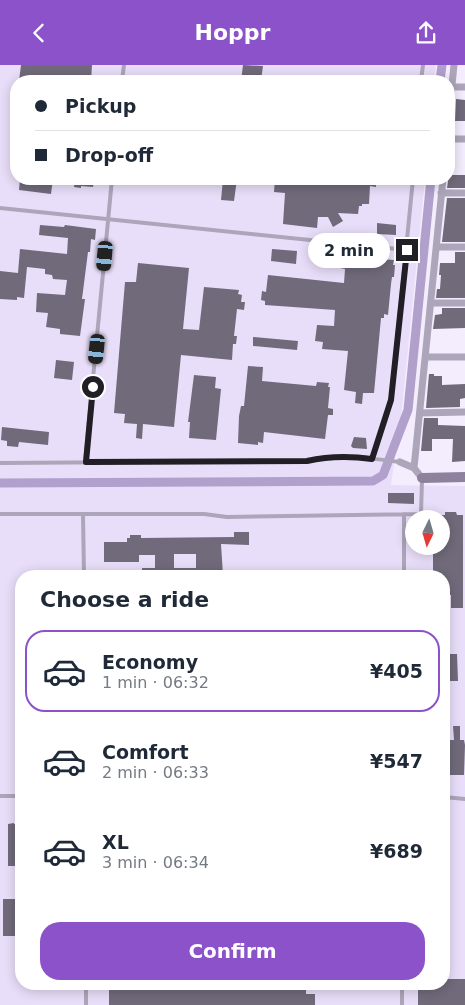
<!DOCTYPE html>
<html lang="en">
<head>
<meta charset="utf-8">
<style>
  body { margin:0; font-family:"DejaVu Sans",sans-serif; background:#f2f2f3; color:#1f2937; height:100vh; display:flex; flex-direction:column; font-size:19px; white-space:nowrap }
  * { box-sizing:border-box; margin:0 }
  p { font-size:16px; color:#747a83 }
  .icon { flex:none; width:28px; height:28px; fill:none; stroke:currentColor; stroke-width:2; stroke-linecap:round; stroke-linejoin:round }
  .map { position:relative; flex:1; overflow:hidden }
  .panel { position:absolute; left:15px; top:505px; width:435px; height:420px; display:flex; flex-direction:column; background:#fff; border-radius:20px; box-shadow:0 2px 12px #0003 }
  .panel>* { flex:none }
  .guide { position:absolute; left:10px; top:10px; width:445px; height:110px; border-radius:20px; box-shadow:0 2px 12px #0003; display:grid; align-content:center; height:110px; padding:0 25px; background:#fff }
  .needle { width:32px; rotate:185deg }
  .tools { position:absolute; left:405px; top:445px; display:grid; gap:10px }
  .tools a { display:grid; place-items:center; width:45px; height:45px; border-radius:50%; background:#fff; box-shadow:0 2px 12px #0003; font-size:25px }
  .end { position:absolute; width:22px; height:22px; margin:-11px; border:6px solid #211e25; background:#fff; box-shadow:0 0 0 2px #fff }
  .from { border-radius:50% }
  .bubble { position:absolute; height:35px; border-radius:18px; background:#fff; box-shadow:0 2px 12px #0003; font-size:16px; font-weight:800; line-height:35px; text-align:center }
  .car { position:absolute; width:15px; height:30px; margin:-15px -8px; border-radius:6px; box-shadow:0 0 4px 1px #0007; background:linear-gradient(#222 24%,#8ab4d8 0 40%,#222 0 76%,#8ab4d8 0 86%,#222 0) }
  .guide b { display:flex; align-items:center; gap:18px; height:48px; font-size:19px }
  .guide b+b { border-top:1px solid #e0e1e3 }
  .guide i { width:12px; height:12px; background:#1f2937 }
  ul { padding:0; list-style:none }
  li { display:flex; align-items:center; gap:15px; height:82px; margin:0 10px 8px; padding:0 15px; border:2px solid transparent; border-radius:20px }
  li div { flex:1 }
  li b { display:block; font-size:19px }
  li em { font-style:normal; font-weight:800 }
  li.current { border-color:#8b52c9 }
  li>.icon { width:45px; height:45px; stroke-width:1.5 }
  h2 { padding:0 25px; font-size:22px; line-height:60px }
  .primary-button { display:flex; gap:10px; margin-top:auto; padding:10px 25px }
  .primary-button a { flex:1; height:58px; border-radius:20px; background:#8b52c9; color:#fff; font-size:20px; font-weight:800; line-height:58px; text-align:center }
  header { display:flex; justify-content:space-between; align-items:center; height:65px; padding:0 25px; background:#8b52c9; color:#fff; font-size:22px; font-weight:800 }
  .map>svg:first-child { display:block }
  .built { fill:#e9def9; fill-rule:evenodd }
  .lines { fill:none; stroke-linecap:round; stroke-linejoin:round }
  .canal { stroke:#b19fcc; stroke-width:9 }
  .building { fill:#706a7b; fill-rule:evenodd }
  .lane { stroke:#ada5b9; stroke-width:4 }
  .street { stroke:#ada5b9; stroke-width:7 }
  .secondary { stroke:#8d819e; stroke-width:10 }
  .route { stroke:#211e25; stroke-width:6 }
</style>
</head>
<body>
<header><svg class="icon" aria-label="back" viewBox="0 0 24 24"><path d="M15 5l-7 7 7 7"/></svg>Hoppr<svg class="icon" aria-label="share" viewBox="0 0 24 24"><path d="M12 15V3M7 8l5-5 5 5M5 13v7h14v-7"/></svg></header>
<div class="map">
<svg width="465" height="940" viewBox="0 0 465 940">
  <rect width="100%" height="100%" fill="#f3edfd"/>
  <path class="built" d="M0 0H436L434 16H16V114H425L402 343 391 420 465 421V940H0ZM414 454H441V481H414ZM21 511H444V919H21Z"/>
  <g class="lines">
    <path class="canal" d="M440 16 442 0
      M0 418 373 416 383 410 408 345 431 114"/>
  </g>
  <path class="building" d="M21 0H92L91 16H19Z
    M243 0 263 1 261 16H241Z
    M456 34 465 35V56H455Z
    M449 110H465V123H447Z
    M20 114H53L51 129 19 125Z
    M75 114 94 115 93 122 81 121V123L74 122Z
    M223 114H237L234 136 221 135Z
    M275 114H376V122L370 121 369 139H362V141H359L358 149 338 148 343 156 333 162 328 152H318L317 163 283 159 285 128 274 127Z
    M447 133H465V177H442Z
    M377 158 396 160V170L377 169Z
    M40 160 64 162 65 160 96 164 95 175 91 174 90 187H88L82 234H85L80 271 60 269V264L46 262 48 248 36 247 37 228 65 230 67 215 53 214 52 210 45 209V204L27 202 24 233 17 232V235L0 234V206L18 208 20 184 67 189 68 173 39 170Z
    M272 184 297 186 296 199 271 196Z
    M455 187H465V233H436L437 224H440L441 210H439L440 198H455Z
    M341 191 394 195 393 200H395L394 212H392L391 219 388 250 384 249V253H381L374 328H363L362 339 355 338 356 327 344 325 348 286 322 284 323 277 315 276 317 260 334 261 335 245 265 240V236L261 235 262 226 266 227 268 210 344 218 345 204 340 203Z
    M138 198 189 203 183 264 199 265 204 222 239 225 238 229 242 230 241 237H245L244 245 237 244 234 271H237L236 279H233L232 295 181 290 174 362 143 359 142 374 136 373 137 359 124 358 125 349 114 348 125 217H136Z
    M442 243H465V263L433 264 435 250 442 249Z
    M253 272 298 276 297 285 253 281Z
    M56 295 74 297 72 315 54 313Z
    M248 301 263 302 262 316 316 321 317 317 329 318 328 322H330L328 343 333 344V350H328L325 374 264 367 263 378 258 377V380L238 378 239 351 241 341H244Z
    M429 309H434V311H442V320L465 319V333L460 334V342L426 343Z
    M194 310 216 312 215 323 221 324 216 375 189 373 190 357H188Z
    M424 353H438V360L465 361V396L452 397 453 374H432V386H421Z
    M2 362 49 367 48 380 19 377 18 382 7 381V376L1 375Z
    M354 372 366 373 367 384 353 383 351 381Z
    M388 428H414V439L388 438Z
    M445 447H456L457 450H463V543H451V530H444V511H433V481H441V450H445Z
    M234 467H249V480L221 479 223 510 220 511H142V503H155V490H139V497H104V477H127V473H130V470H141V473L234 472ZM174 489H196V503H174Z
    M444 589H457L458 616H444Z
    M453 661H460V675H464L465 680 464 710H449L448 682 449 675H454Z
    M14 758V759H21V801H8V759Z
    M3 834H21V871H3Z
    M444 914H465V940H418V919H444Z
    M109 919H306V929H315V940H109Z"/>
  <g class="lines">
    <path class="lane" d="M122 16 124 0
      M421 16 423 0
      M0 143 407 185
      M372 394 391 335 413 114
      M85 397 112 114
      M0 398 307 396C338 389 369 393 400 397
      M0 449H204L227 452 421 449 422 415
      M83 449 84 511
      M404 511V449
      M0 731H21
      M444 732 465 734
      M86 919V940
      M402 919V940"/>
    <path class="street" d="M452 22H465
      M449 50 454 0
      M449 74H465
      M441 128H465
      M437 182H465
      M431 238H465
      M426 292H465
      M420 348 465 347
      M400 397 414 403 422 413
      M414 403 443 114"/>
    <path class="secondary" d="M422 413 465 412"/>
  </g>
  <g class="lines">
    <path class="route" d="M93 322 86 397 307 396C329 391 350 391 372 394L391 335 407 185"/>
  </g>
</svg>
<div class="tools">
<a><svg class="needle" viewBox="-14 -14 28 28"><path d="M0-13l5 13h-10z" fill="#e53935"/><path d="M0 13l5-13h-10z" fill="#747a83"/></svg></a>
</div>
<i class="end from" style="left:93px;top:322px"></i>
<i class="end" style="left:407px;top:185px"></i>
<div class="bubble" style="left:308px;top:168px;width:82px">2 min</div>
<i class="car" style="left:105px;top:191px;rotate:185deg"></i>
<i class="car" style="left:97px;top:284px;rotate:186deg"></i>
<div class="guide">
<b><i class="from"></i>Pickup</b>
<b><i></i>Drop-off</b>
</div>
<section class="panel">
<h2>Choose a ride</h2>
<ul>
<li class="current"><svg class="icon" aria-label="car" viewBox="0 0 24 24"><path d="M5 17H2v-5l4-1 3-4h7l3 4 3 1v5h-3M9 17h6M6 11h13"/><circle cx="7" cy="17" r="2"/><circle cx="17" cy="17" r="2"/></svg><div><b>Economy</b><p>1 min · 06:32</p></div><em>¥405</em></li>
<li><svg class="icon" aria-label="car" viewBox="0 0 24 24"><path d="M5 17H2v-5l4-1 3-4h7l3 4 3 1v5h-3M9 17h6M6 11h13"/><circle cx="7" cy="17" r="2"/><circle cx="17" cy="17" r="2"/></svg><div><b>Comfort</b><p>2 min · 06:33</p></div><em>¥547</em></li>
<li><svg class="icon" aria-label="car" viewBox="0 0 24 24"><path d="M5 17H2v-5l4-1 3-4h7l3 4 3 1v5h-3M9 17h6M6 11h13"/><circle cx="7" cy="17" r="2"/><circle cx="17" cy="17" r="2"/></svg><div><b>XL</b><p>3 min · 06:34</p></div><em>¥689</em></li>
</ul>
<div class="primary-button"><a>Confirm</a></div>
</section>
</div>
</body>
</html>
